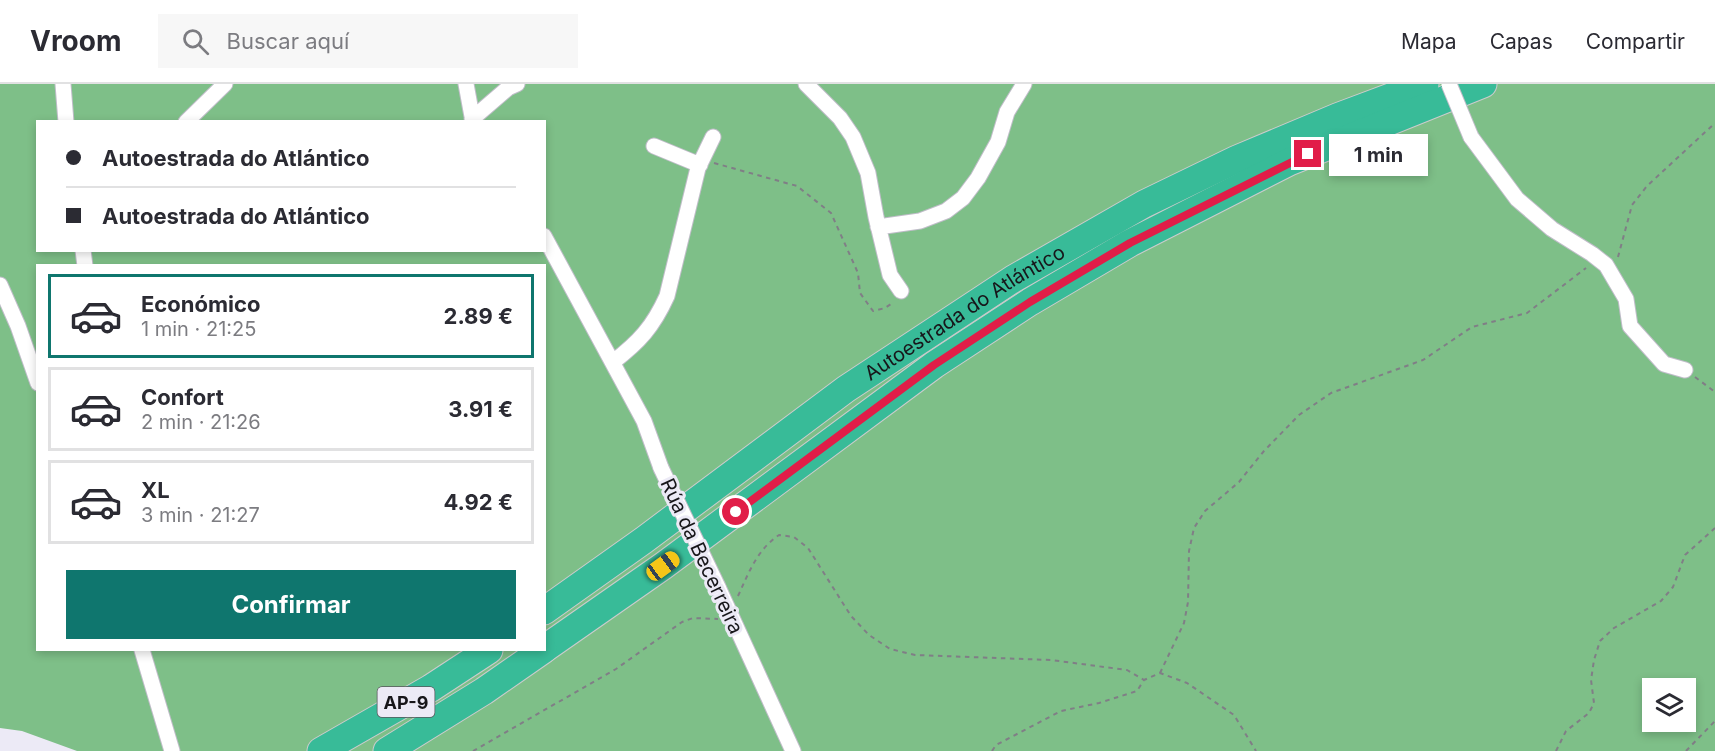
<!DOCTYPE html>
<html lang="es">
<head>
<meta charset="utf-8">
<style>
  body { margin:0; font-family:Inter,sans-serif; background:#f7f7f7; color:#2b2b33; height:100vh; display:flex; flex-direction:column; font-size:22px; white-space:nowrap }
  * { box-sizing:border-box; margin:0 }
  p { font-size:20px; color:#7c7c81 }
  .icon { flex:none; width:33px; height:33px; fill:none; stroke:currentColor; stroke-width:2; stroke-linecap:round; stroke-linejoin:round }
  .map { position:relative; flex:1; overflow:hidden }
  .details { position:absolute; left:36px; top:180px; width:510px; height:387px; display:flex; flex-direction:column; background:#fff; border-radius:0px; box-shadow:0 3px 9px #0003 }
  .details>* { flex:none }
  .banner { position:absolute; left:36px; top:36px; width:510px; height:132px; border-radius:0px; box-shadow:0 3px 9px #0003; display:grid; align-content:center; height:132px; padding:0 30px; background:#fff }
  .tools { position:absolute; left:1642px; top:594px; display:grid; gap:12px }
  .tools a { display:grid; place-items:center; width:54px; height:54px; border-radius:0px; background:#fff; box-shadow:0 3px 9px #0003; font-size:30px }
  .end { position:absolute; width:27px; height:27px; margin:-14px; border:8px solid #e11d48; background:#fff; box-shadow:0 0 0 3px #fff }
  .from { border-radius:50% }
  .bubble { position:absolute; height:42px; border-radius:0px; background:#fff; box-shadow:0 3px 9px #0003; font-size:20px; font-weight:700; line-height:42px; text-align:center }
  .car { position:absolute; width:18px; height:36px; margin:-18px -9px; border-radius:8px; box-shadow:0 0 4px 2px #0007; background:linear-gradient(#f5c518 24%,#345 0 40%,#f5c518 0 76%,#345 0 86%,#f5c518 0) }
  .banner b { display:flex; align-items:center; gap:21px; height:57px; font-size:22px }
  .banner b+b { border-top:2px solid #e1e1e2 }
  .banner i { width:15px; height:15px; background:#2b2b33 }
  ul { padding:10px 0 0; list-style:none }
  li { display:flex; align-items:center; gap:18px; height:84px; margin:0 12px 9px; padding:0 18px; border:3px solid #e1e1e2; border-radius:0px }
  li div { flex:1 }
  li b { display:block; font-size:22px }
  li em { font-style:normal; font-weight:700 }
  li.active { border-color:#0f766e }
  li>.icon { width:54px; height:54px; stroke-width:1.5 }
  .primary-button { display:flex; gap:12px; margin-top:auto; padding:12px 30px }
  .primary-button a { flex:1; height:69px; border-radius:0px; background:#0f766e; color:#fff; font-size:24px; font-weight:700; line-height:69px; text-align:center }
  header { display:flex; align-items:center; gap:36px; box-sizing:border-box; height:84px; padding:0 30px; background:#fff; border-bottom:2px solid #e1e1e2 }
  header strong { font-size:28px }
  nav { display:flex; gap:33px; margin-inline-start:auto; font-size:21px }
  .search { width:420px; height:54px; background:#f7f7f7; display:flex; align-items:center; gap:15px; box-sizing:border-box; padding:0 21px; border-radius:0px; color:#7c7c81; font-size:22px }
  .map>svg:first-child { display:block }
  .forest { fill:#7ebf88; fill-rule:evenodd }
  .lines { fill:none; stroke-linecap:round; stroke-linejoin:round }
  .street-casing { stroke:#c0bdc9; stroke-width:17 }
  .highway-casing { stroke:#cccccd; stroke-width:29 }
  .path { stroke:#807e86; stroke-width:2; stroke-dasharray:4.5 4.5; stroke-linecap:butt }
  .street { stroke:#fff; stroke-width:15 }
  .highway { stroke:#38bb98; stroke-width:27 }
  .street-bridge-casing { stroke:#c0bdc9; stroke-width:17; stroke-linecap:butt }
  .street-bridge { stroke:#fff; stroke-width:15 }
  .route { stroke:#e11d48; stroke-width:8 }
  .labels { text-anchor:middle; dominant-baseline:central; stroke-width:6; stroke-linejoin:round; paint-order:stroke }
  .shield { fill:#eceaf6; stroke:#57565c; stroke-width:1.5 }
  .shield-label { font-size:18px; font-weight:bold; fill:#17161a }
  .street-label { font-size:20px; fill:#17161a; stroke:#eceaf6 }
</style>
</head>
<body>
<header>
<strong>Vroom</strong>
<div class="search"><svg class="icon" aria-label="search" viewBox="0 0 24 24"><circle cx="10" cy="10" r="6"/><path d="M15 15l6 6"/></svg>Buscar aquí</div>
<nav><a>Mapa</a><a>Capas</a><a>Compartir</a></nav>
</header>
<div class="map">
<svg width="1715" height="667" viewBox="0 0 1715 667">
  <rect width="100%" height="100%" fill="#eceaf6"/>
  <path class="forest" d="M0 0H1715V667H77L22 647 0 644ZM38 38H544V166H38ZM38 182H544V566H38ZM1653 604H1686V638H1653Z"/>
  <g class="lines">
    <defs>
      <path id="street" d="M63 0 66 38
        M466 0 473 38
        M806 0 840 34 853 53 868 89 876 133 890 191 901 207
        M472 35 508 4 517 0
        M186 38 225 0
        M1471 53 1517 115 1552 145 1592 170 1606 181 1626 215 1630 242 1664 280 1685 286
        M654 62 700 81
        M878 143 920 137 946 127 963 114 978 94 998 58 1007 28 1024 0
        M544 152 644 337 661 384
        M83 166 85 182
        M0 201 18 242 38 299
        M613 278C639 258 653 243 667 212L698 84 713 53
        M718 503 793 667
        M142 566 172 667"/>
      <g id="highway">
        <path id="s1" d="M544 527 644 456 846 305 1013 195 1144 120 1237 75 1337 33 1425 0"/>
        <path d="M544 565 663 482 934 281 1030 218 1130 159 1289 78 1483 0"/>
        <path d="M321 667 431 604 489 566"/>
        <path d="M387 667 484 607 543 566"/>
      </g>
    </defs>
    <use href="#street" class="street-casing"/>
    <use href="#highway" class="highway-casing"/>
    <path class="path" d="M714 79 797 102 831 129 858 189 860 209 873 227 885 224 894 218
      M1618 173 1632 121 1647 102 1715 39
      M1695 293 1715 308
      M738 512C749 488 757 466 779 451L794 453 808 464 851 532 869 551 890 565 915 571 1051 576 1127 586 1144 596
      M1160 589 1184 539 1188 518 1189 467 1194 444 1205 427 1239 398 1264 367 1299 331 1331 309 1423 276 1472 243 1527 229 1586 184
      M473 667 616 585 682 538 693 534 718 535
      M992 667 996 661 1061 627 1099 619 1137 607 1144 596 1160 589 1187 599 1234 631 1256 667
      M1556 667 1566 647 1589 629 1594 619 1591 596 1594 576 1600 557 1614 544 1661 517 1673 503 1685 471 1715 444
      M1686 667 1715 637"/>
    <use href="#street" class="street"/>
    <use href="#highway" class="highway"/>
    <defs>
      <path id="street-bridge" d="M1449 0 1471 53
        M661 384 718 503"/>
    </defs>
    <use href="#street-bridge" class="street-bridge-casing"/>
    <use href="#street-bridge" class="street-bridge"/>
  </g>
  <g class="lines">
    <path class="route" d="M736 428 934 281 1030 218 1130 159 1308 70"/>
  </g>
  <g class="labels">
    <rect class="shield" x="377.5" y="603" width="57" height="30" rx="4.5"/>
    <g class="shield-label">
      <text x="406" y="618">AP-9</text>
    </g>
    <g class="street-label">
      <text stroke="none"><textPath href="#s1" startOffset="516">Autoestrada do Atlántico</textPath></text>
      <text transform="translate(702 472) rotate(65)">Rúa da Becerreira</text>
    </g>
  </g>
</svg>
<div class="tools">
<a><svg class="icon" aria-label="layers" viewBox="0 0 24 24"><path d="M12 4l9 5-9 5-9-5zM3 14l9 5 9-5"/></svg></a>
</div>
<i class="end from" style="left:736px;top:428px"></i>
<i class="end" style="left:1308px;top:70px"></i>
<div class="bubble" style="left:1329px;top:50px;width:99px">1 min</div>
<i class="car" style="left:663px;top:482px;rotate:54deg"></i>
<div class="banner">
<b><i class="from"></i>Autoestrada do Atlántico</b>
<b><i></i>Autoestrada do Atlántico</b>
</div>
<section class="details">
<ul>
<li class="active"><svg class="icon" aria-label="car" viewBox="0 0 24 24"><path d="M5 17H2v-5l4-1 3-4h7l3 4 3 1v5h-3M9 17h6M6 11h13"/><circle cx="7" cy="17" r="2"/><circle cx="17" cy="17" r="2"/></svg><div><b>Económico</b><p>1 min · 21:25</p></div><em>2.89 €</em></li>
<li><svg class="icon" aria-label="car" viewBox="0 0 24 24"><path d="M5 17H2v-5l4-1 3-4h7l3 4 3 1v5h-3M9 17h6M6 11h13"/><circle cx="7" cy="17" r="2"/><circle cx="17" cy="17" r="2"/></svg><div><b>Confort</b><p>2 min · 21:26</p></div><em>3.91 €</em></li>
<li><svg class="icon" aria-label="car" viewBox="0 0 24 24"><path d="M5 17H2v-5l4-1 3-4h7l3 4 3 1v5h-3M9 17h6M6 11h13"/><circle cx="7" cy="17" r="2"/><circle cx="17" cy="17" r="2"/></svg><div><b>XL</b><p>3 min · 21:27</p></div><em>4.92 €</em></li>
</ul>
<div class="primary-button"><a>Confirmar</a></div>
</section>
</div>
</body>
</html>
